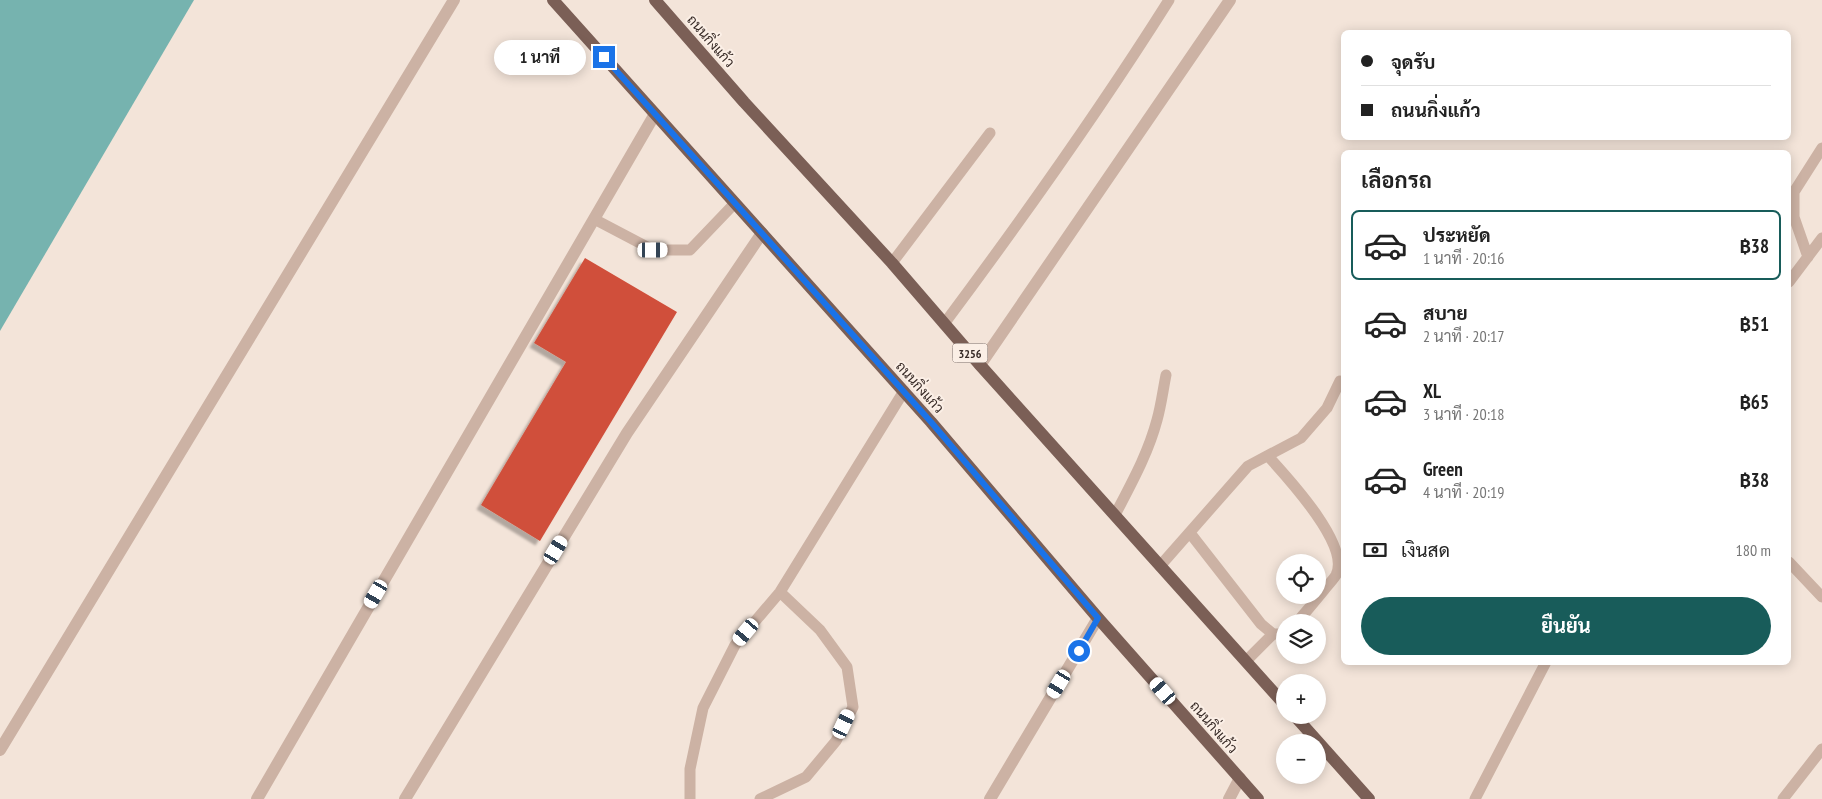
<!DOCTYPE html>
<html lang="th">
<head>
<meta charset="utf-8">
<style>
  body { margin:0; font-family:"PT Sans Narrow",Sarabun,sans-serif; background:#f2f2f2; color:#222; height:100vh; display:flex; flex-direction:column; font-size:19px; white-space:nowrap }
  * { box-sizing:border-box; margin:0 }
  p { font-size:16px; color:#767676 }
  .icon { flex:none; width:28px; height:28px; fill:none; stroke:currentColor; stroke-width:2; stroke-linecap:round; stroke-linejoin:round }
  .map { position:relative; flex:1; overflow:hidden }
  .drawer { position:absolute; left:1341px; top:150px; width:450px; height:515px; display:flex; flex-direction:column; background:#fff; border-radius:8px; box-shadow:0 2px 12px #0003 }
  .drawer>* { flex:none }
  .hud { position:absolute; left:1341px; top:30px; width:450px; height:110px; border-radius:8px; box-shadow:0 2px 12px #0003; display:grid; align-content:center; height:110px; padding:0 20px; background:#fff }
  .tools { position:absolute; left:1276px; top:554px; display:grid; gap:10px }
  .tools a { display:grid; place-items:center; width:50px; height:50px; border-radius:50%; background:#fff; box-shadow:0 2px 12px #0003; font-size:25px }
  .end { position:absolute; width:22px; height:22px; margin:-11px; border:6px solid #1a73e8; background:#fff; box-shadow:0 0 0 2px #fff }
  .from { border-radius:50% }
  .bubble { position:absolute; height:35px; border-radius:18px; background:#fff; box-shadow:0 2px 12px #0003; font-size:16px; font-weight:700; line-height:35px; text-align:center }
  .car { position:absolute; width:15px; height:30px; margin:-15px -8px; border-radius:6px; box-shadow:0 0 4px 1px #0007; background:linear-gradient(#fff 24%,#345 0 40%,#fff 0 76%,#345 0 86%,#fff 0) }
  .hud b { display:flex; align-items:center; gap:18px; height:48px; font-size:19px }
  .hud b+b { border-top:1px solid #e0e0e0 }
  .hud i { width:12px; height:12px; background:#222 }
  ul { padding:0; list-style:none }
  li { display:flex; align-items:center; gap:15px; height:70px; margin:0 10px 8px; padding:0 10px; border:2px solid transparent; border-radius:8px }
  li div { flex:1 }
  li b { display:block; font-size:19px }
  li em { font-style:normal; font-weight:700 }
  li.current { border-color:#185c5a }
  li>.icon { width:45px; height:45px; stroke-width:1.5 }
  h2 { padding:0 20px; font-size:22px; line-height:60px }
  .pay { display:flex; align-items:center; gap:12px; height:55px; padding:0 20px; font-size:19px }
  .pay p { margin-inline-start:auto }
  .primary-button { display:flex; gap:10px; margin-top:auto; padding:10px 20px }
  .primary-button a { flex:1; height:58px; border-radius:30px; background:#185c5a; color:#fff; font-size:20px; font-weight:700; line-height:58px; text-align:center }
  .map>svg:first-child { display:block }
  .water { fill:#76b3af }
  .building { fill:#d0503b; filter:url(#shadow) }
  .lines { fill:none; stroke-linecap:round; stroke-linejoin:round }
  .service { stroke:#ccb2a4; stroke-width:11 }
  .minor { stroke:#ccb2a4; stroke-width:12 }
  .primary { stroke:#7b5f56; stroke-width:12 }
  .route { stroke:#1a73e8; stroke-width:6 }
  .labels { text-anchor:middle; dominant-baseline:central; stroke-width:4; stroke-linejoin:round; paint-order:stroke }
  .shield { fill:#fbefe6; stroke:#726560; stroke-width:1 }
  .shield-label { font-size:12px; font-weight:bold; fill:#372a26 }
  .street-label { font-size:14px; fill:#372a26; stroke:#fbefe6 }
</style>
</head>
<body>
<div class="map">
<svg width="1822" height="799" viewBox="0 0 1822 799">
  <defs>
    <filter id="shadow"><feDropShadow dx="-4.5" dy="4.5" stdDeviation="1" flood-color="#0004"/></filter>
  </defs>
  <rect width="100%" height="100%" fill="#f3e4d9"/>
  <path class="water" d="M0 0H194L0 331Z"/>
  <path class="building" d="M585 258 677 312 540 541 481 505 566 362 534 343Z"/>
  <g class="lines">
    <path class="service" d="M594 219 653 250H690L735 203
      M1808 257 1794 217V192L1822 148
      M892 263 990 133
      M1789 282 1822 238
      M944 324C1023 218 1099 111 1169 0
      M1268 456C1287 477 1351 545 1336 575 1333 580 1328 585 1324 590 1315 601 1306 612 1297 622
      M1115 515C1131 484 1148 454 1157 420 1161 406 1163 390 1166 375
      M1190 533 1261 624 1273 634H1283L1285 632
      M1789 562 1822 597
      M1160 566 1248 466 1301 438 1327 408 1340 381
      M1246 661 1273 634
      M690 799V769L703 708 735 645 780 592 904 391
      M760 799 806 777 836 741 853 707 847 667 820 630 780 592
      M1475 799 1546 662
      M1783 799 1822 749"/>
    <path class="minor" d="M980 365 1230 0
      M0 750 454 0
      M257 799 655 114
      M405 799 627 433 762 233
      M990 799 1098 618
      M1229 799 1240 778"/>
    <path class="primary" d="M553 0 931 422 1098 618 1258 799
      M655 0 744 102 892 263 980 365 1285 705
      M1294 715 1369 799"/>
  </g>
  <g class="lines">
    <path class="route" d="M604 57 931 422 1098 618 1079 651"/>
  </g>
  <g class="labels">
    <rect class="shield" x="952.5" y="343.5" width="35" height="19" rx="4"/>
    <g class="shield-label">
      <text x="970" y="353">3256</text>
    </g>
    <g class="street-label">
      <text transform="translate(711 41) rotate(49)">ถนนกิ่งแก้ว</text>
      <text transform="translate(920 387) rotate(48)">ถนนกิ่งแก้ว</text>
      <text transform="translate(1214 727) rotate(49)">ถนนกิ่งแก้ว</text>
    </g>
  </g>
</svg>
<div class="tools">
<a><svg class="icon" aria-label="locate" viewBox="0 0 24 24"><circle cx="12" cy="12" r="6"/><path d="M12 2v4M12 18v4M2 12h4M18 12h4"/></svg></a>
<a><svg class="icon" aria-label="layers" viewBox="0 0 24 24"><path d="M12 4l9 5-9 5-9-5zM3 14l9 5 9-5"/></svg></a>
<a>+</a>
<a>−</a>
</div>
<i class="end from" style="left:1079px;top:651px"></i>
<i class="end" style="left:604px;top:57px"></i>
<div class="bubble" style="left:494px;top:40px;width:92px">1 นาที</div>
<i class="car" style="left:653px;top:250px;rotate:90deg"></i>
<i class="car" style="left:556px;top:550px;rotate:31deg"></i>
<i class="car" style="left:376px;top:594px;rotate:210deg"></i>
<i class="car" style="left:746px;top:632px;rotate:220deg"></i>
<i class="car" style="left:1059px;top:684px;rotate:211deg"></i>
<i class="car" style="left:1163px;top:691px;rotate:319deg"></i>
<i class="car" style="left:844px;top:724px;rotate:25deg"></i>
<div class="hud">
<b><i class="from"></i>จุดรับ</b>
<b><i></i>ถนนกิ่งแก้ว</b>
</div>
<section class="drawer">
<h2>เลือกรถ</h2>
<ul>
<li class="current"><svg class="icon" aria-label="car" viewBox="0 0 24 24"><path d="M5 17H2v-5l4-1 3-4h7l3 4 3 1v5h-3M9 17h6M6 11h13"/><circle cx="7" cy="17" r="2"/><circle cx="17" cy="17" r="2"/></svg><div><b>ประหยัด</b><p>1 นาที · 20:16</p></div><em>฿38</em></li>
<li><svg class="icon" aria-label="car" viewBox="0 0 24 24"><path d="M5 17H2v-5l4-1 3-4h7l3 4 3 1v5h-3M9 17h6M6 11h13"/><circle cx="7" cy="17" r="2"/><circle cx="17" cy="17" r="2"/></svg><div><b>สบาย</b><p>2 นาที · 20:17</p></div><em>฿51</em></li>
<li><svg class="icon" aria-label="car" viewBox="0 0 24 24"><path d="M5 17H2v-5l4-1 3-4h7l3 4 3 1v5h-3M9 17h6M6 11h13"/><circle cx="7" cy="17" r="2"/><circle cx="17" cy="17" r="2"/></svg><div><b>XL</b><p>3 นาที · 20:18</p></div><em>฿65</em></li>
<li><svg class="icon" aria-label="car" viewBox="0 0 24 24"><path d="M5 17H2v-5l4-1 3-4h7l3 4 3 1v5h-3M9 17h6M6 11h13"/><circle cx="7" cy="17" r="2"/><circle cx="17" cy="17" r="2"/></svg><div><b>Green</b><p>4 นาที · 20:19</p></div><em>฿38</em></li>
</ul>
<div class="pay"><svg class="icon" aria-label="cash" viewBox="0 0 24 24"><path d="M3 7h18v10H3z"/><circle cx="12" cy="12" r="2"/></svg>เงินสด<p>180 m</p></div>
<div class="primary-button"><a>ยืนยัน</a></div>
</section>
</div>
</body>
</html>
